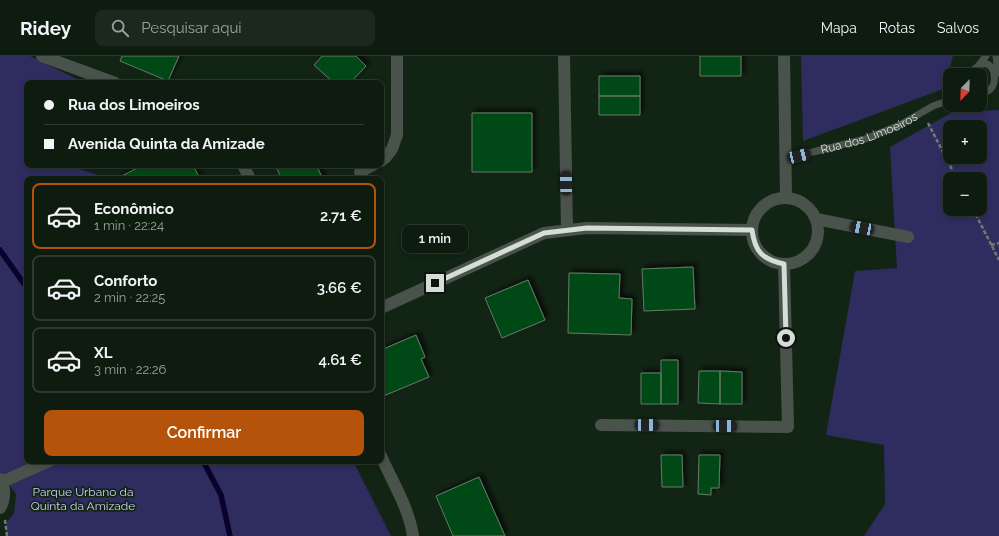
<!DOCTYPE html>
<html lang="pt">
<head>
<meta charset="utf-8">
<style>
  body { margin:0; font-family:Raleway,sans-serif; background:#1c281d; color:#f1f3f6; height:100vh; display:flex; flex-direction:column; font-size:15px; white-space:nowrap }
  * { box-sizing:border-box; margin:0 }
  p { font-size:13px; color:#9ba19e }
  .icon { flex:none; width:22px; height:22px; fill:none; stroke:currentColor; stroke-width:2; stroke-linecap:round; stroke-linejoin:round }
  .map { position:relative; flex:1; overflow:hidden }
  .drawer { position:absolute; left:24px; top:120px; width:360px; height:288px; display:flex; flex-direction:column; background:#0e1b0f; border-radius:8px; box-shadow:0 2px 6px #0003,0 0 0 1px #2e392f }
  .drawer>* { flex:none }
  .top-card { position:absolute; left:24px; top:24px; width:360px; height:88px; border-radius:8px; box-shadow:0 2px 6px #0003,0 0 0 1px #2e392f; display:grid; align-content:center; height:88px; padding:0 20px; background:#0e1b0f }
  .needle { width:26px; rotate:203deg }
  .fabs { position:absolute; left:943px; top:12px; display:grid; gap:8px }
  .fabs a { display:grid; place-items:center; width:44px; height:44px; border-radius:8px; background:#0e1b0f; box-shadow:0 2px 6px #0003,0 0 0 1px #2e392f; font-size:20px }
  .end { position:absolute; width:18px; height:18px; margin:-9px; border:5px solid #d3dfd4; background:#111; box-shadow:0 0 0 2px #111 }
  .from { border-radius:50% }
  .bubble { position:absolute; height:28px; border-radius:8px; background:#0e1b0f; box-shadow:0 2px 6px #0003,0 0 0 1px #2e392f; font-size:13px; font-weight:600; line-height:28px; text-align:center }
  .car { position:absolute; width:12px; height:24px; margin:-12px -6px; border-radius:5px; box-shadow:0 0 3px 1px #0007; background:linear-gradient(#222 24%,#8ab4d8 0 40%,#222 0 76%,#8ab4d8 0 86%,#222 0) }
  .top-card b { display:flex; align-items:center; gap:14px; height:38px; font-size:15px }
  .top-card b+b { border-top:1px solid #2e392f }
  .top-card i { width:10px; height:10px; background:#f1f3f6 }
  ul { padding:7px 0 0; list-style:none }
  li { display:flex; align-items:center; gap:12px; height:66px; margin:0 8px 6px; padding:0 12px; border:2px solid #2e392f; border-radius:8px }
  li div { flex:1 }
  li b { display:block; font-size:15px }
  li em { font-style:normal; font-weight:600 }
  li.on { border-color:#b45309 }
  li>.icon { width:36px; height:36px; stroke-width:1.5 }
  .button { display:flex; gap:8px; margin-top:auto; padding:8px 20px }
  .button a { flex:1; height:46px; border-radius:8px; background:#b45309; color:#fff; font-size:16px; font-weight:600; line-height:46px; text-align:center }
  header { display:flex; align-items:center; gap:24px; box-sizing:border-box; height:56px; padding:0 20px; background:#0e1b0f; border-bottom:1px solid #2e392f }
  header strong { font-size:19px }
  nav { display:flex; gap:22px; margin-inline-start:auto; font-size:14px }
  .search { width:280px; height:36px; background:#1c281d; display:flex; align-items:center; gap:10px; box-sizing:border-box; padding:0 14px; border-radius:8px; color:#9ba19e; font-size:15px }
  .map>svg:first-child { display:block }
  .green { fill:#2f2c60; fill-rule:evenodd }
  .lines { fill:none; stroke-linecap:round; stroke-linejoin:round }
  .stream { stroke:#0a012c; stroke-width:5.5 }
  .building { fill:#044a17; stroke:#657a66; filter:url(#shadow) }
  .path { stroke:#6d7c6e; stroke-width:2.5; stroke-dasharray:4 2; stroke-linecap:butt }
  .lane { stroke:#4a534b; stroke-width:7 }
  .street { stroke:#4a534b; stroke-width:12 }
  .route { stroke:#d3dfd4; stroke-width:5 }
  .labels { text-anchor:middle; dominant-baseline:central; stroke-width:3.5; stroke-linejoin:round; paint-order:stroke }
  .street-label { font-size:12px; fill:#d3dfd4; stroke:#122414 }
  .park-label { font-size:12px; fill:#ced0f7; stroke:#122414 }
</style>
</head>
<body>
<header>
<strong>Ridey</strong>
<div class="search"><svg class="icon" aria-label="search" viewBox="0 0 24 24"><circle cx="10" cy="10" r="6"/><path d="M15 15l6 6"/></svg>Pesquisar aqui</div>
<nav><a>Mapa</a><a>Rotas</a><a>Salvos</a></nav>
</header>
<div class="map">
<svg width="999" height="480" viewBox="0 0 999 480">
  <defs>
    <filter id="shadow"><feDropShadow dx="3.5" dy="-3.5" stdDeviation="2" flood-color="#0009"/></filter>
  </defs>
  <rect width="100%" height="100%" fill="#122414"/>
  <path class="green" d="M0 0H30L79 24 78 27H27V109H67L111 123H27V405H353L391 480H7L6 467 14 457 16 438 0 416Z
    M801 0H953L943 33 803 85Z
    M999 54V480H864L885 448 884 389 826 379 855 215 897 212 890 91 953 56ZM950 71H980V101H950ZM950 123H980V153H950Z"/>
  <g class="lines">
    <path class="stream" d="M0 194 27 232
      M203 405 221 439 230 480"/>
  </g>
  <path class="building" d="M122 0H179L168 25 120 5Z
    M322 0H356L366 10 350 27H334L314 9Z
    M700 0H741V20H700Z
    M599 20H640V40H599Z
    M599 40H640V59H599Z
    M472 57H532V116H472Z
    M143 109H193L200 123H116Z
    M275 109H316L323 123H282Z
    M693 211 695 253 644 255 642 213Z
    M569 217 620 218 619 242 632 243 631 279 568 277Z
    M528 224 545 264 502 282 485 242Z
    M416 279 425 301 421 303 429 321 381 341V294Z
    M661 304H678V348H661Z
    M699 315H720V348L698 347Z
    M720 315 742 316V348H720Z
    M641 317H661V348H641Z
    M661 399H682L683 431H662Z
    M699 399H720L719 432H711V439L698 438Z
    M479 421 505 480H453L436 440Z"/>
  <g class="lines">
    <path class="path" d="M928 67 957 123
      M973 153 999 204
      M991 189 999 187
      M5 464 7 480"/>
    <g class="lane">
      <path d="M996 0 998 17"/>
      <path d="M979 9 986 0"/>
      <path d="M971 19C973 14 976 10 982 8 999 4 999 41 980 35"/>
      <path id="s1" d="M785 103 865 83 900 69 933 50 950 44"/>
    </g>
    <path class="street" d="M42 0 115 27
      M564 0 567 174
      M784 0 786 141
      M381 105 385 102 392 93 397 79V0
      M243 109 250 123
      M360 116 373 109
      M752 175a33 33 0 1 1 66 0a33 33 0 1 1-66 0Z
      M816 163 908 181
      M381 252 544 177 587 172 751 174
      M601 369 788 371 784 208
      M381 400C392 425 409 452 413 480
      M0 423C6 431 5 444 0 452
      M2 426 49 405"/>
  </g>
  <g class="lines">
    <path class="route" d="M435 227 544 177 587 172 752 174C755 196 762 203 784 208L786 282"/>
  </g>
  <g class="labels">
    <g class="street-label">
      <text stroke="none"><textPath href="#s1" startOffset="88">Rua dos Limoeiros</textPath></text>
    </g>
    <g class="park-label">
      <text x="83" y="436">Parque Urbano da<tspan x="83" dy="14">Quinta da Amizade</tspan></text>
    </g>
  </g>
</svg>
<div class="fabs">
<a><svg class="needle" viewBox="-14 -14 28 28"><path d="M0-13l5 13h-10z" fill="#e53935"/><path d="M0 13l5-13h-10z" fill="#9ba19e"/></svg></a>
<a>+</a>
<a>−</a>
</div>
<i class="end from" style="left:786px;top:282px"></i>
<i class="end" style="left:435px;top:227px"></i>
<div class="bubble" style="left:402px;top:169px;width:66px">1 min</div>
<i class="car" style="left:799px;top:100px;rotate:77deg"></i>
<i class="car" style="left:566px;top:127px;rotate:359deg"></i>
<i class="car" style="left:862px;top:172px;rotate:281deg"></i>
<i class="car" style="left:647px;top:369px;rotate:91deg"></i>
<i class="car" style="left:725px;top:370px;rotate:91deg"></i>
<div class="top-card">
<b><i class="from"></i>Rua dos Limoeiros</b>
<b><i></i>Avenida Quinta da Amizade</b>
</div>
<section class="drawer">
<ul>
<li class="on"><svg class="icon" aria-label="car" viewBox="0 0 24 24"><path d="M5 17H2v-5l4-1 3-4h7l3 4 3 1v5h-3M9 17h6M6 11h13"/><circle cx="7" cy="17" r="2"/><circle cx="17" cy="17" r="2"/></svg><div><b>Econômico</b><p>1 min · 22:24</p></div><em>2.71 €</em></li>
<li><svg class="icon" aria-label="car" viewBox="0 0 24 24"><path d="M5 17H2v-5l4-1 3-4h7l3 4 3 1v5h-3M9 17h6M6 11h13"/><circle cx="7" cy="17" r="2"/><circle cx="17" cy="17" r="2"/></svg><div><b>Conforto</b><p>2 min · 22:25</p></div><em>3.66 €</em></li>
<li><svg class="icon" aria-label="car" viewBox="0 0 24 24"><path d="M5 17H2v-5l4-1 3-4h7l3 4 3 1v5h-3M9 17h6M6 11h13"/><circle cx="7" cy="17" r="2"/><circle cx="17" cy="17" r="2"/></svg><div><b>XL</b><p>3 min · 22:26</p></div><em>4.61 €</em></li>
</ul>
<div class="button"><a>Confirmar</a></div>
</section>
</div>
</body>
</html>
